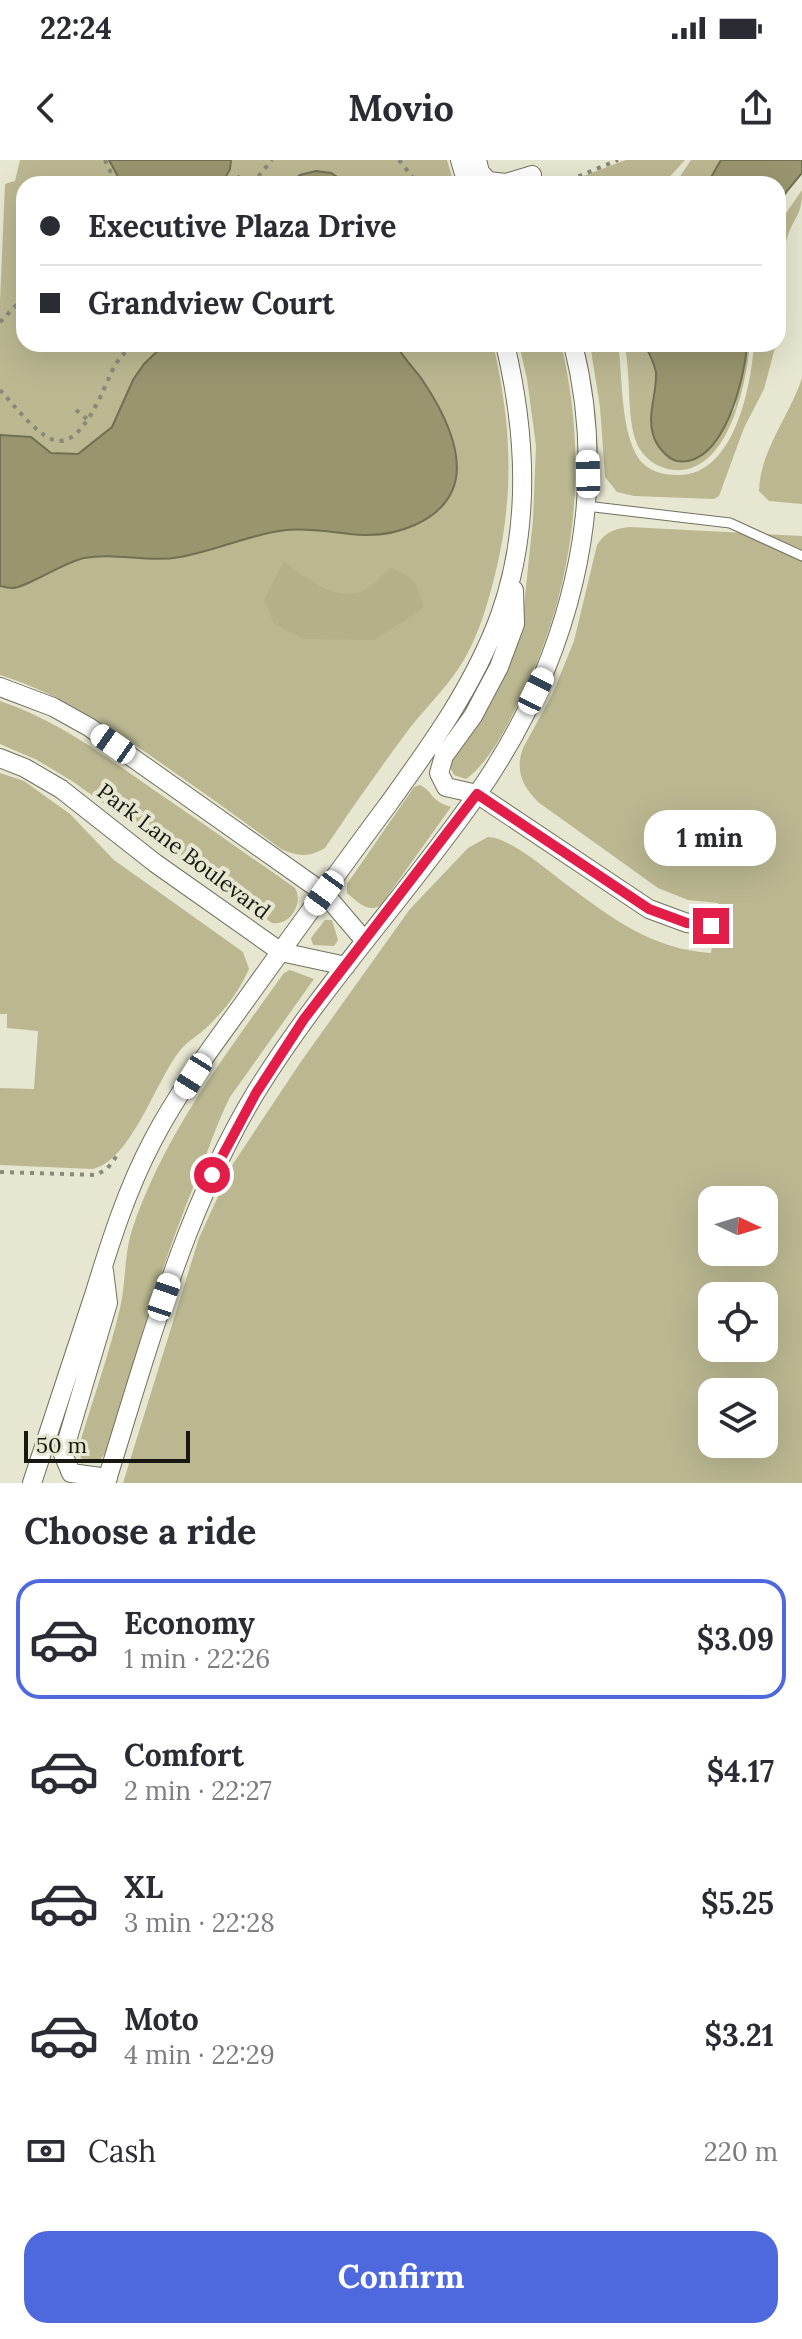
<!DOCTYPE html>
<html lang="en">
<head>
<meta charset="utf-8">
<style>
  body { margin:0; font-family:Lora,serif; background:#f2f2f3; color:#2b2b33; height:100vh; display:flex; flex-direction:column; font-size:30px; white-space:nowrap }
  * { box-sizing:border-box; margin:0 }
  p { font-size:26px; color:#7c7c81 }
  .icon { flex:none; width:44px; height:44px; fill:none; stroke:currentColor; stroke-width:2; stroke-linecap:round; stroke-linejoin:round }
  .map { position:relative; height:1323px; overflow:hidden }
  .panel { display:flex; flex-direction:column; background:#fff; flex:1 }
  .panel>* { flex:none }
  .top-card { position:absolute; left:16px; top:16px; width:770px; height:176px; border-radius:24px; box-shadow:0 8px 32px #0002; display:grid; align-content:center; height:176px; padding:0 24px; background:#fff }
  .needle { width:52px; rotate:94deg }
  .fabs { position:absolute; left:698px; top:1026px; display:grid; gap:16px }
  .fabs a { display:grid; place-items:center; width:80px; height:80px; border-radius:16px; background:#fff; box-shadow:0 8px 32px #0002; font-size:40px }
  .scale { position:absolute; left:24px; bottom:20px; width:166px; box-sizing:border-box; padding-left:8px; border:4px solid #181810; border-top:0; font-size:22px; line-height:28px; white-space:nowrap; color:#181810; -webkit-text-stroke:6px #e7e6d0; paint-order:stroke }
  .end { position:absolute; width:36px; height:36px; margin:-18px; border:10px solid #e11d48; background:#fff; box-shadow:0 0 0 4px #fff }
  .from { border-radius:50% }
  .bubble { position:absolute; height:56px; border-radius:24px; background:#fff; box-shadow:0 8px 32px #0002; font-size:26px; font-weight:800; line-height:56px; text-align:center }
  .car { position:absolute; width:24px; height:48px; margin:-24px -12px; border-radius:10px; box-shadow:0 0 6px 2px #0007; background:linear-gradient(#fff 24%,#345 0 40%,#fff 0 76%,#345 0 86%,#fff 0) }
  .top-card b { display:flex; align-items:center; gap:28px; height:76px; font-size:30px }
  .top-card b+b { border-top:2px solid #e1e1e2 }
  .top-card i { width:20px; height:20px; background:#2b2b33 }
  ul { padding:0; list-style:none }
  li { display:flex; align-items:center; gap:24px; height:120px; margin:0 16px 12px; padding:0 8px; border:4px solid transparent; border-radius:24px }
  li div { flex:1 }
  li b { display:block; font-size:30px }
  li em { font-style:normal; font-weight:800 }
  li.current { border-color:#4e68dd }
  li>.icon { width:72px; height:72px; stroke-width:1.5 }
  h2 { padding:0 24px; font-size:36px; line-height:96px }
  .pay { display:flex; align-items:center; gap:20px; height:88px; padding:0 24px; font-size:30px }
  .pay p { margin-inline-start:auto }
  .cta { display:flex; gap:16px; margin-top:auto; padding:16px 24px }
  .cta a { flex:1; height:92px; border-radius:24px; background:#4e68dd; color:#fff; font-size:32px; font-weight:800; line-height:92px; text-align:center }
  .status { display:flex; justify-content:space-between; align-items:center; height:56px; padding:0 40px; background:#fff; direction:ltr }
  .status svg { height:22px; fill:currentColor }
  header { display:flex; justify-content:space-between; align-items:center; height:104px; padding:0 24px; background:#fff; font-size:36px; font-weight:800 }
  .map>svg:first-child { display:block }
  .green { fill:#bab791; fill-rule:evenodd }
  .forest { fill:#b4b18a }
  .water { fill:#98956f; stroke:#727052; stroke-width:2 }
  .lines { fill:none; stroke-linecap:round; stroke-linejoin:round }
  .lane-casing { stroke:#72715e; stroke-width:11 }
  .street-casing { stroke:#72715e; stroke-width:20 }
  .path { stroke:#898879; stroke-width:4; stroke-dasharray:4 6; stroke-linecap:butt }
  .lane { stroke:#fff; stroke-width:9 }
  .street { stroke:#fff; stroke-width:18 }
  .route { stroke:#e11d48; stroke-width:10 }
  .labels { text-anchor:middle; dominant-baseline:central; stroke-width:8; stroke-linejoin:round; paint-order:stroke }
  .street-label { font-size:22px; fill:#181810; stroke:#e7e6d0 }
</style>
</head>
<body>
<div class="status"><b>22:24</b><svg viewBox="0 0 49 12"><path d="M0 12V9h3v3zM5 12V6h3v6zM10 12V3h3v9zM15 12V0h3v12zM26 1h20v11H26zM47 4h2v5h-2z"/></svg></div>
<header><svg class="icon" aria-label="back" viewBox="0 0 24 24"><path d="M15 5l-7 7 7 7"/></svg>Movio<svg class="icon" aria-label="share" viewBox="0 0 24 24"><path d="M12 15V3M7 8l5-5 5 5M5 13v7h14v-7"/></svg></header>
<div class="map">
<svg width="802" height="1323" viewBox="0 0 802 1323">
  <rect width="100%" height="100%" fill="#e7e6d0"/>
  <path class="green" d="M20 0H447L454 24H24V184H493C513 270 515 344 491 430 485 452 477 477 465 498 451 523 427 546 409 569 380 608 352 648 325 688 308 698 298 696 281 689 245 662 208 636 171 610 117 572 64 535 0 515V141L5 24 15 21Z
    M626 0H685L663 24H562Z
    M691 0H721L707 24H675Z
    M802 30C802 57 794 56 787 78 782 95 779 111 778 128V65Z
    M519 184H561C591 308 574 437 515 550 503 574 487 604 466 619L454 615 449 605 522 465 533 360 536 286 527 219Z
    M590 184H618C623 217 620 271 639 299 648 311 662 315 677 315 734 317 751 227 754 184H776L764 229 744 268 719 336 714 339 634 336 617 332 605 317 600 247Z
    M624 184H645L656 211 653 275 664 292 678 301 689 299 712 287 735 248 747 184H750C746 224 729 314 674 310 660 309 646 300 639 288 625 262 632 213 624 184Z
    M802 218V344L769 341 759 331C760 291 790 255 802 218Z
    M630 367 802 376V1323H123L199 1078 233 1004 300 903 410 749 468 688 488 677C509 677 549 711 567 725 613 759 652 789 711 793L718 743 688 740 658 728 538 642C522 626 515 610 523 588L552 535 574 481 597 385C605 372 616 368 630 367ZM712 1040H764V1092H712ZM712 1136H764V1188H712ZM712 1232H764V1284H712Z
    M0 541C57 560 105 596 154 630 201 662 248 695 295 728 304 743 290 766 272 763L72 621 37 600 0 584Z
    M0 613 24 621 70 654 114 700 243 792 249 809C238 833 225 850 206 868 199 875 189 880 182 888 156 918 133 999 93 1009L0 1005V928L34 929 38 871 7 868V854H0Z
    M420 625C433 631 430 641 451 647L381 745C368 754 357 741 347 733V724L414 627Z
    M325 760H332L338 780 334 786 313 785 311 778Z
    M290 810 314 819 230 937C216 965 207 994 195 1023 159 1110 134 1201 107 1291L100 1300 91 1303 81 1298 78 1289C92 1242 109 1195 120 1148 126 1123 124 1095 132 1070 164 974 226 894 284 813Z"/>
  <path class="forest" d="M284 401C305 417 337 445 366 429 375 424 383 414 391 408 412 415 419 426 424 448L374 480 304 479 274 464 264 440Z"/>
  <path class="water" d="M109 0H231L230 9 222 24H122Z
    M721 0H802V13L787 31 778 46V24H707Z
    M316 11 331 13 348 24H288L300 15Z
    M165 184H396C402 197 413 207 421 218 441 247 468 296 452 331 438 362 396 376 364 375 338 374 313 367 286 370 250 374 216 391 180 397 148 403 116 392 84 398 64 402 24 429 12 428 8 428 4 427 0 426V275L31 277 51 293 78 294 112 267 133 220 144 204Z
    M645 184H747C745 217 724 308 677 301 667 299 655 284 653 274 647 255 657 233 656 213 655 203 648 193 645 184Z"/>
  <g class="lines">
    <defs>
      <path id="lane" d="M586 346 730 363 802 396"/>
      <path id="street" d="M460 0 467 24
        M477 0 480 12 488 21 506 23 532 15
        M514 430 515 464 499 507 473 556 444 596 439 613 446 627 477 634 649 749 687 763 711 766
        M0 527 53 547 89 567 324 733 365 781
        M0 598 25 608 61 629 155 703 281 792 346 806
        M104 1111 108 1143 63 1294 71 1313 108 1318
        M32 1323C53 1260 73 1198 94 1135 110 1083 127 1029 153 980 179 930 215 883 248 837 294 773 340 709 387 646 431 585 474 526 500 455 531 368 526 272 505 184
        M106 1323C148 1189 183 1053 256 932 321 827 405 737 476 636 568 504 613 343 573 184"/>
    </defs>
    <use href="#lane" class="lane-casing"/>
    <use href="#street" class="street-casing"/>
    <path class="path" d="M105 0 116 24
      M399 0 418 24
      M237 16 246 24
      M252 24 272 0
      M560 24 618 0
      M0 162 24 137
      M0 230C15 246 30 267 49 278 81 296 104 226 114 207 119 198 126 191 134 184
      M76 250 87 259
      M0 1012 96 1015 107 1009 119 993"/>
    <use href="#lane" class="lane"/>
    <use href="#street" class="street"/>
  </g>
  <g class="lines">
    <path class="route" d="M212 1015 256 933 304 859 477 634 649 749 687 763 711 766"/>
  </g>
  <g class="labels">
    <g class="street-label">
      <text transform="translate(184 691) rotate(37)">Park Lane Boulevard</text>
    </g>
  </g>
</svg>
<div class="fabs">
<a><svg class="needle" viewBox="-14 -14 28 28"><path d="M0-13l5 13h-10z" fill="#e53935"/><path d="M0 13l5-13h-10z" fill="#7c7c81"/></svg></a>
<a><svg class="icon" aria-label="locate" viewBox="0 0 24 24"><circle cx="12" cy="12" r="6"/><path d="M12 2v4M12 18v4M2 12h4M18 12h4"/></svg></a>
<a><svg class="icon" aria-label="layers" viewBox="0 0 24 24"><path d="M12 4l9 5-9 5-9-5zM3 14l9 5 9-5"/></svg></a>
</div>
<div class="scale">50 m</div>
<i class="end from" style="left:212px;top:1015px"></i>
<i class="end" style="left:711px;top:766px"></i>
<div class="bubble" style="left:644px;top:650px;width:132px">1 min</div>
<i class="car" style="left:588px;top:314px;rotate:359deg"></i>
<i class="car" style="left:536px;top:531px;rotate:26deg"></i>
<i class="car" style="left:113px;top:584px;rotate:305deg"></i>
<i class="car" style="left:324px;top:733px;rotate:216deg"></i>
<i class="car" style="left:193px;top:916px;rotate:212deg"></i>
<i class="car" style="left:164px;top:1137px;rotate:19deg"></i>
<div class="top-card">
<b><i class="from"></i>Executive Plaza Drive</b>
<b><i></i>Grandview Court</b>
</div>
</div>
<section class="panel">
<h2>Choose a ride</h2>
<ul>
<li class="current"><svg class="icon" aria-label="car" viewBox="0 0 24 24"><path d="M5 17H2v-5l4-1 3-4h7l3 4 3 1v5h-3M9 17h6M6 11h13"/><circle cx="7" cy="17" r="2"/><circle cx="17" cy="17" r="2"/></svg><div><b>Economy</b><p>1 min · 22:26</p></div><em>$3.09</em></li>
<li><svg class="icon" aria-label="car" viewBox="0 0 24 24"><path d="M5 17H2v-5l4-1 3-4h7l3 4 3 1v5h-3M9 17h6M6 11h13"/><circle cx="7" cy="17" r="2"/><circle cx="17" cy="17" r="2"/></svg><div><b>Comfort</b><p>2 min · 22:27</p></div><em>$4.17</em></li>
<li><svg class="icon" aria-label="car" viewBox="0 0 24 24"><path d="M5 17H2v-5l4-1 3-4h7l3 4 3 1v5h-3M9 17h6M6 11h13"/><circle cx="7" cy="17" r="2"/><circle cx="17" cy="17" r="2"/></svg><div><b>XL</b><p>3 min · 22:28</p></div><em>$5.25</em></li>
<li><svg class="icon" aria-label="car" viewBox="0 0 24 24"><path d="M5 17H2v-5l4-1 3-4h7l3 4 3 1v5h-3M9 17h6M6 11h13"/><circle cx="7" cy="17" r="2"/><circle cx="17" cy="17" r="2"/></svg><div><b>Moto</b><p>4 min · 22:29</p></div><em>$3.21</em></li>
</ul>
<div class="pay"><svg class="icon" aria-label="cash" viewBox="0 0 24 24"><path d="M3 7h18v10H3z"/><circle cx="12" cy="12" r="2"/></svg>Cash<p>220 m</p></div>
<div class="cta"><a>Confirm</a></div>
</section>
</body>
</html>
